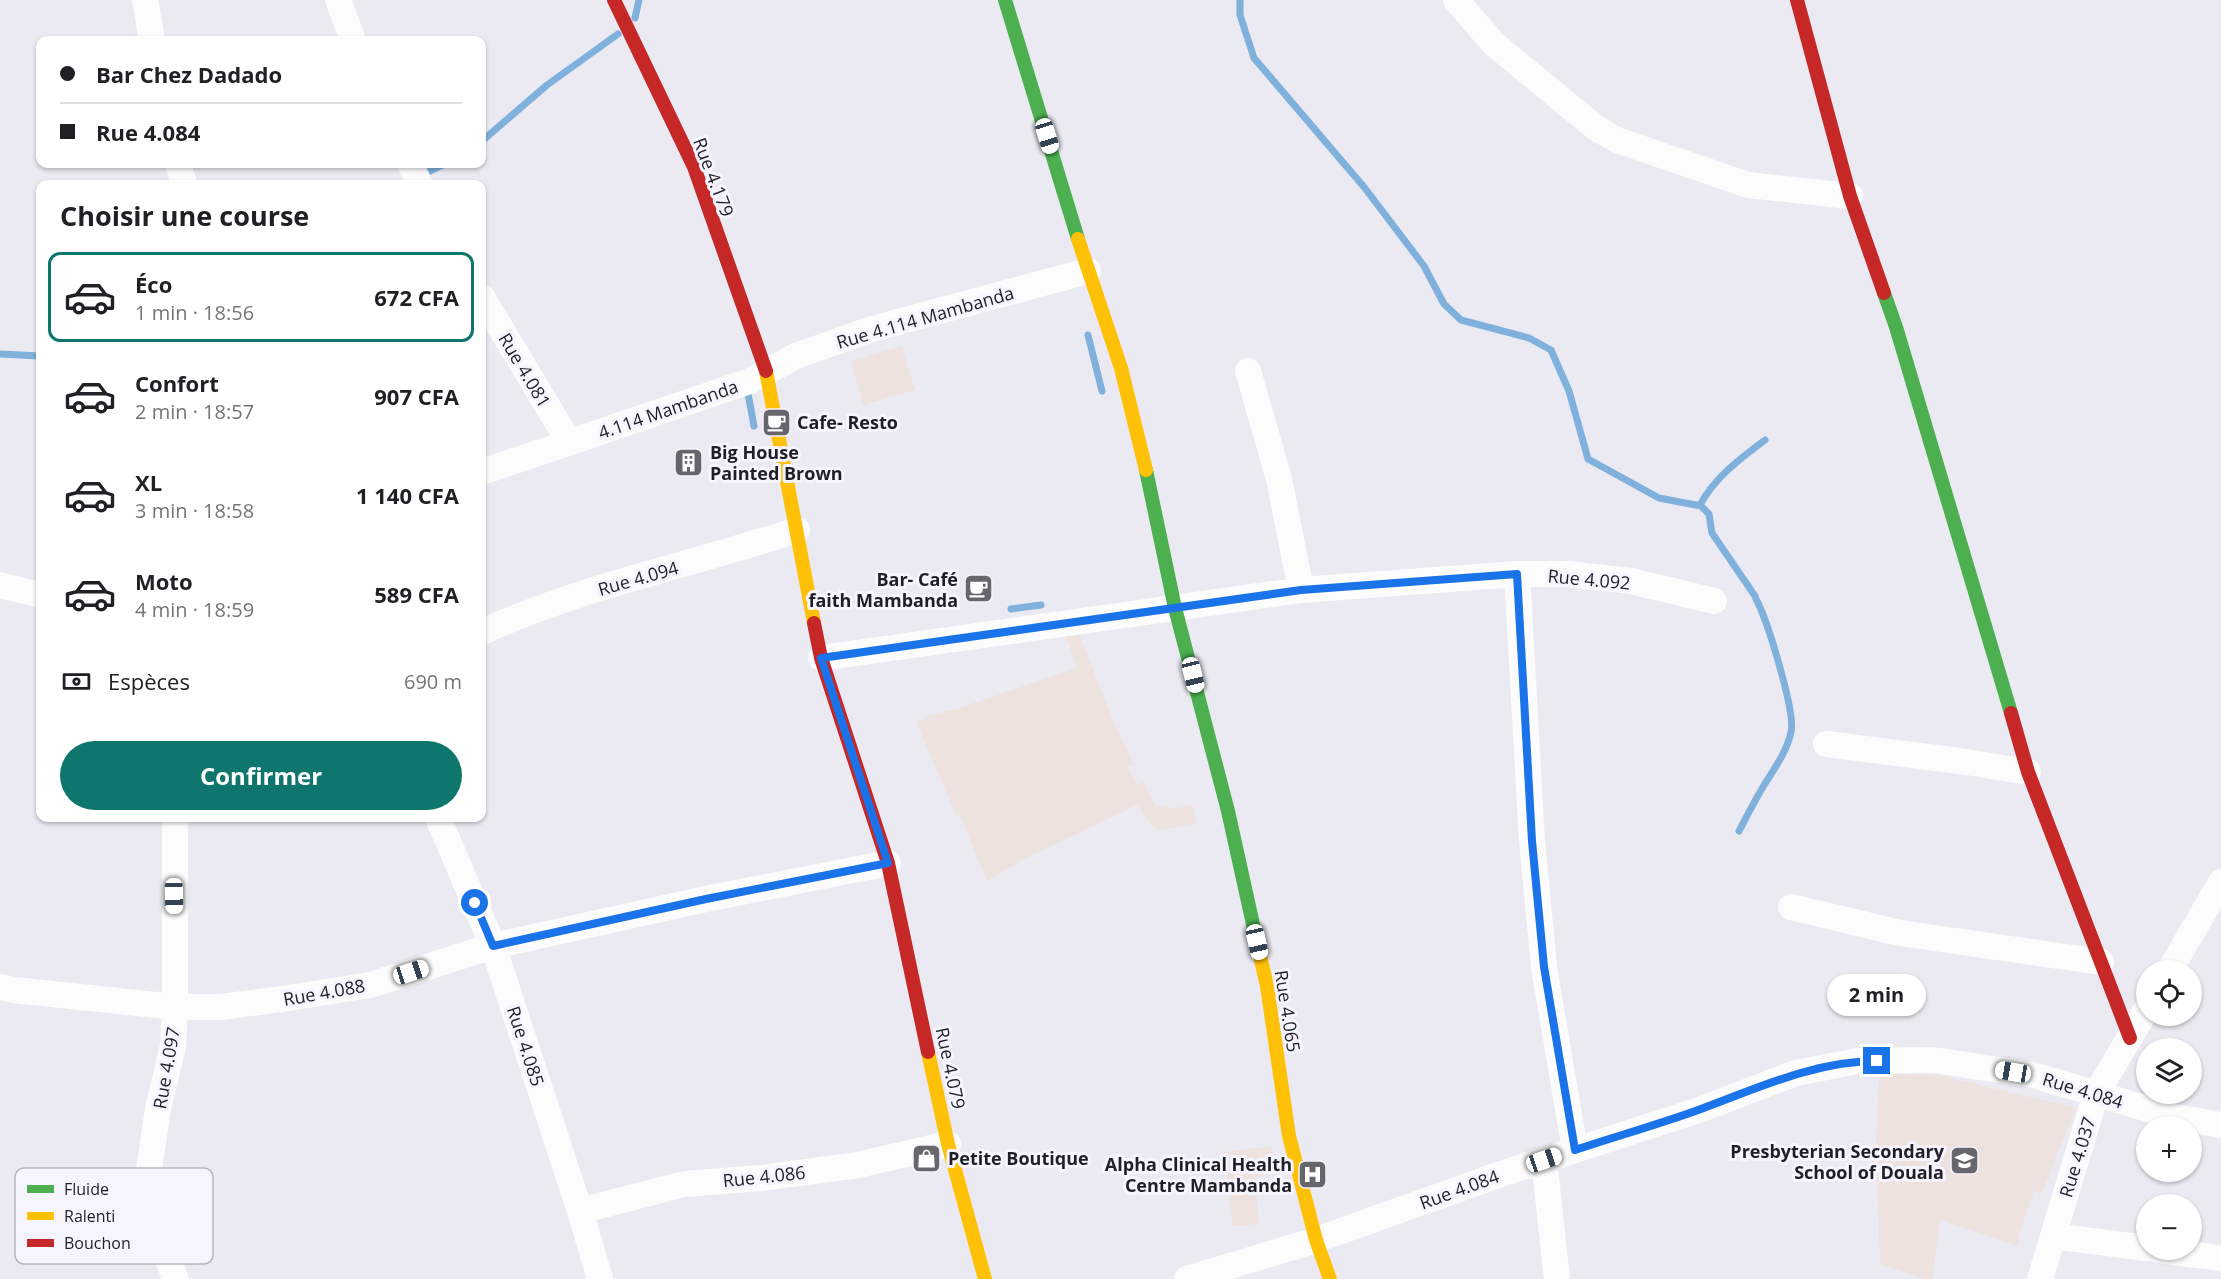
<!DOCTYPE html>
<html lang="fr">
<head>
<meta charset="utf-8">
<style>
  body { margin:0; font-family:"Open Sans",sans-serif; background:#f6f6f6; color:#202124; height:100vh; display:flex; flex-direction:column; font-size:22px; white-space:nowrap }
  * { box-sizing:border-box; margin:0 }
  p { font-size:20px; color:#757577 }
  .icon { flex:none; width:33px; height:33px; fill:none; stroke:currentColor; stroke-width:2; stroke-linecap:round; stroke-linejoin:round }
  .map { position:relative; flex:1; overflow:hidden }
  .drawer { position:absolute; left:36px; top:180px; width:450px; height:642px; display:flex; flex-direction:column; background:#fff; border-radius:12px; box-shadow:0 2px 4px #0004 }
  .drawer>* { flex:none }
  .hud { position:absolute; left:36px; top:36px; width:450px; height:132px; border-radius:12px; box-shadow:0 2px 4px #0004; display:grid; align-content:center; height:132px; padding:0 24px; background:#fff }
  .tools { position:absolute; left:2136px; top:960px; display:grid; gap:12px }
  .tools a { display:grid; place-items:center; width:66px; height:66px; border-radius:50%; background:#fff; box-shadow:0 2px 4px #0004; font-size:30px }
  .end { position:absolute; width:27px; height:27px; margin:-14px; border:8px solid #1a73e8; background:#fff; box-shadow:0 0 0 3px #fff }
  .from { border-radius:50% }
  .bubble { position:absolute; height:42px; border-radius:21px; background:#fff; box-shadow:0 2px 4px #0004; font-size:20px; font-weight:700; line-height:42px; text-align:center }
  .car { position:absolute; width:18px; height:36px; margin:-18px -9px; border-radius:8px; box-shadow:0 0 4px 2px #0007; background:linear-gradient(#fff 24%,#345 0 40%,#fff 0 76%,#345 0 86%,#fff 0) }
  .hud b { display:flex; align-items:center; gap:21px; height:57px; font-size:22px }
  .hud b+b { border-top:2px solid #e0e0e0 }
  .hud i { width:15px; height:15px; background:#202124 }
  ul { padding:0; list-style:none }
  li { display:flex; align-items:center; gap:18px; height:90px; margin:0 12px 9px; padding:0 12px; border:3px solid transparent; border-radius:12px }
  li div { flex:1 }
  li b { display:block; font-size:22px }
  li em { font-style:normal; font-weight:700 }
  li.on { border-color:#0f766e }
  li>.icon { width:54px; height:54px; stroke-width:1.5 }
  h2 { padding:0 24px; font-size:27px; line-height:72px }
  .pay { display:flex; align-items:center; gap:15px; height:66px; padding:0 24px; font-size:22px }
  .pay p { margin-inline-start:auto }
  .action { display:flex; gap:12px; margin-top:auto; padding:12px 24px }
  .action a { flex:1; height:69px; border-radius:36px; background:#0f766e; color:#fff; font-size:24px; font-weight:700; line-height:69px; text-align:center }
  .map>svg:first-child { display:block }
  .education { fill:#ede2dd }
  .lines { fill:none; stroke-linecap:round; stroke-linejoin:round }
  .stream { stroke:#7fb1dc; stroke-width:7 }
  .street { stroke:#fcfcfd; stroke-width:26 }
  .fast { stroke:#4caf50; stroke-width:14 }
  .slow { stroke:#ffc107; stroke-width:14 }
  .jam { stroke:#c62828; stroke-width:14 }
  .route { stroke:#1a73e8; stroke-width:8 }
  .labels { text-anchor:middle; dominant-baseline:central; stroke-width:6; stroke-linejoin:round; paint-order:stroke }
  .street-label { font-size:18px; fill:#201f25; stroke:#f6f4fe }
  .poi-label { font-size:18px; font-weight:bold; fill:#201f25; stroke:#f6f4fe; text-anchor:start }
  .key { fill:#f6f4fe; stroke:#b6b4bd; stroke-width:1.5 }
  .key-label { font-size:16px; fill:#201f25 }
</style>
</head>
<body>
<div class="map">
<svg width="2221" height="1279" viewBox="0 0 2221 1279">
  <rect width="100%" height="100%" fill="#ebeaf2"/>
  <path class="education" d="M902 346 915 390 863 405 851 361Z
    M1077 628 1114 723 1134 764 1128 767 1137 785 1144 782 1156 807 1178 808 1192 805 1197 823 1160 830 1152 827 1137 805 1022 860 987 881 960 815 957 817 916 722 927 718V716L959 708 1077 668 1064 631Z
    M1879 1074 1938 1075 2076 1108 2042 1193 2034 1191 2020 1232 2018 1246 1940 1220 1932 1279H1924L1880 1264 1876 1142Z
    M1272 1146 1274 1174 1255 1177 1259 1224 1233 1226 1224 1152Z"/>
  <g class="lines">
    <path class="stream" d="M1240 0V15L1254 58 1364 187 1424 266 1444 304 1461 320 1529 338 1551 350 1569 391 1588 459 1659 498 1701 506 1709 514 1712 533 1755 596
      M635 18 639 0
      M482 141 547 85 618 34
      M422 175 444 164
      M1088 335 1102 391
      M0 354 40 356
      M747 388 754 426
      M1700 505C1715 477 1740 459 1765 440
      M1011 609 1041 605
      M1739 831C1748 814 1756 798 1766 782 1776 766 1787 751 1791 732 1796 713 1767 619 1756 599"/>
    <path class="street" d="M145 0 152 40
      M338 0 353 40
      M1456 0 1494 44 1596 128 1617 140 1748 185 1850 196
      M178 164 184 184
      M410 164 420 184
      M482 297 569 442
      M1248 371 1279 479 1301 590
      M482 472 750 381 796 356 872 329 1088 271
      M1517 574 1532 841 1544 967 1575 1150
      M0 585 40 595
      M482 632C582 586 692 565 797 530
      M821 658 1301 590 1517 574H1568L1631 581 1714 601
      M1826 744 1967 762 2028 772
      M175 818V1007L173 1046 158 1109 149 1169 154 1206 170 1265 176 1279
      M438 818 493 946 580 1211 600 1279
      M1791 907 1900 933 2101 962
      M2170 970 2221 882
      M0 987 14 990 175 1007H221L282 999 370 985 493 946 706 899 888 863
      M1544 1160 1557 1279
      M580 1211 684 1184 761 1178 858 1165 948 1144
      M2053 1236 2146 1248
      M2158 1250 2221 1258
      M1187 1279 1316 1240 1501 1174 1699 1110 1796 1073 1858 1061 1933 1060 2033 1075 2175 1117 2221 1125
      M2040 1279 2096 1094 2146 1010"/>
    <path class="fast" d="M1005 0 1078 239
      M1884 293 1896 327 2011 713
      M1146 470 1175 608 1228 811 1258 947"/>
    <path class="slow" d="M1078 239 1121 368 1146 470
      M766 371 814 623
      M1258 947 1267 986 1289 1136 1316 1240 1330 1279
      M928 1052 948 1144 985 1279"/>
    <path class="jam" d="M614 0 694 167 766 371
      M1797 0 1850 196 1884 293
      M814 623 821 658 888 863 928 1052
      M2011 713 2028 772 2130 1038"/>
  </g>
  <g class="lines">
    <path class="route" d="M475 903 493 946 706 899 888 863 821 658 1301 590 1517 574 1532 841 1544 967 1575 1150C1617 1136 1660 1124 1701 1109 1758 1088 1815 1061 1877 1061"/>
  </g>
  <defs>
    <symbol id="cafe-square" viewBox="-11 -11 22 22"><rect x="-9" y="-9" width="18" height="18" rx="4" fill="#67666d" stroke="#f6f4fe"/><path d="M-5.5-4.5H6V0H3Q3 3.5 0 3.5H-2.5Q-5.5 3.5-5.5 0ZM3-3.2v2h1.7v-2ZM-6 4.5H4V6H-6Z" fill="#fff"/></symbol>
    <symbol id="building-square" viewBox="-11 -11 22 22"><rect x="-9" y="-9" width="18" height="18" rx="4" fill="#67666d" stroke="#f6f4fe"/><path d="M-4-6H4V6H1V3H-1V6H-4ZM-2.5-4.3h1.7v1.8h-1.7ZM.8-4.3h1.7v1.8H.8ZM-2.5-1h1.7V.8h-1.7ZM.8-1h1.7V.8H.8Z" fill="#fff"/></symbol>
    <symbol id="shop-square" viewBox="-11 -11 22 22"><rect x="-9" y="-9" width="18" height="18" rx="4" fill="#67666d" stroke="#f6f4fe"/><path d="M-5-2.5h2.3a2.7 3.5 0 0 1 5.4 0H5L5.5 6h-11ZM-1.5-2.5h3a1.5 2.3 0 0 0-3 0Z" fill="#fff"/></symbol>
    <symbol id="school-square" viewBox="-11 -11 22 22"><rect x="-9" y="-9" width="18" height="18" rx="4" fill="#67666d" stroke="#f6f4fe"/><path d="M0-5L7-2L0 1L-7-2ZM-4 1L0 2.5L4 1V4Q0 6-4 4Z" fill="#fff"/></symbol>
    <symbol id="hospital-square" viewBox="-11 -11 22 22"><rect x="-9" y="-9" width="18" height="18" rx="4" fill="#67666d" stroke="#f6f4fe"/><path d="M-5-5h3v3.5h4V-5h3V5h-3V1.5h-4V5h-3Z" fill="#fff"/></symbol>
  </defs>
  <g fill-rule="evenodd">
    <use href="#cafe-square" x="760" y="406" width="33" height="33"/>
    <use href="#building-square" x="672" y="446" width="33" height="33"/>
    <use href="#cafe-square" x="962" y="572" width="33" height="33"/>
    <use href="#shop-square" x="910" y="1142" width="33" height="33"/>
    <use href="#school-square" x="1948" y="1144" width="33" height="33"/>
    <use href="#hospital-square" x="1296" y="1158" width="33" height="33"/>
  </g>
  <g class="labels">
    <g class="street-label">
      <text transform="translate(714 177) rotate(69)">Rue 4.179</text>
      <text transform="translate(925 317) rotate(-16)">Rue 4.114 Mambanda</text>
      <text transform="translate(525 370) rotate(59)">Rue 4.081</text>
      <text transform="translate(668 409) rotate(-19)">4.114 Mambanda</text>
      <text transform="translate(638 578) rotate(-16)">Rue 4.094</text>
      <text transform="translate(1589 579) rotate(5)">Rue 4.092</text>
      <text transform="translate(324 992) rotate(-10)">Rue 4.088</text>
      <text transform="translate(1288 1011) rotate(81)">Rue 4.065</text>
      <text transform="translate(526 1046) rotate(72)">Rue 4.085</text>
      <text transform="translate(166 1068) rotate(-80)">Rue 4.097</text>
      <text transform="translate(951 1068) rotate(78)">Rue 4.079</text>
      <text transform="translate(2083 1090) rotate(17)">Rue 4.084</text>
      <text transform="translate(2077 1157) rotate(-73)">Rue 4.037</text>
      <text transform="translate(764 1176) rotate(-6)">Rue 4.086</text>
      <text transform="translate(1459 1189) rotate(-20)">Rue 4.084</text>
    </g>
    <g class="poi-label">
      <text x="797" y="422">Cafe- Resto</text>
      <text x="710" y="452">Big House<tspan x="710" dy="21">Painted Brown</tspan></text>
      <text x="958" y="579" text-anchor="end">Bar- Café<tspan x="958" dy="21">faith Mambanda</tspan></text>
      <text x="1944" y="1151" text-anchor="end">Presbyterian Secondary<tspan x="1944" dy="21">School of Douala</tspan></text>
      <text x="948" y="1158">Petite Boutique</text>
      <text x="1292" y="1164" text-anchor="end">Alpha Clinical Health<tspan x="1292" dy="21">Centre Mambanda</tspan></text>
    </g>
  </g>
  <rect x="15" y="1168" width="198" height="96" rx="9" class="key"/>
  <rect x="27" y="1185" width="27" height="8" fill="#4caf50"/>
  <rect x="27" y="1212" width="27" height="8" fill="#ffc107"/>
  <rect x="27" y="1239" width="27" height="8" fill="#c62828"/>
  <g class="key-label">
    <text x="64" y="1195">Fluide</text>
    <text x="64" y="1222">Ralenti</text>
    <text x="64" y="1249">Bouchon</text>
  </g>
</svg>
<div class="tools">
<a><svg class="icon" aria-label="locate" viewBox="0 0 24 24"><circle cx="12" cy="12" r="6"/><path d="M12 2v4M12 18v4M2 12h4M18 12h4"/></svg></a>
<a><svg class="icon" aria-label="layers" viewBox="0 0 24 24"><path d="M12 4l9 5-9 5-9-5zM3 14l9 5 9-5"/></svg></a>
<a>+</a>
<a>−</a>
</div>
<i class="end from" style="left:475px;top:903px"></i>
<i class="end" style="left:1877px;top:1061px"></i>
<div class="bubble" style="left:1827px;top:974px;width:99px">2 min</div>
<i class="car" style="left:1047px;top:136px;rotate:163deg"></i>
<i class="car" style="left:1193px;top:675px;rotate:166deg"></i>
<i class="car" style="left:174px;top:896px;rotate:179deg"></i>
<i class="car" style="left:1257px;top:942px;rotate:167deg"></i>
<i class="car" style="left:411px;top:972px;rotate:72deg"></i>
<i class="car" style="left:2013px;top:1072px;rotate:279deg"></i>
<i class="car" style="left:1544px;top:1160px;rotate:71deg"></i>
<div class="hud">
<b><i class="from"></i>Bar Chez Dadado</b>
<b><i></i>Rue 4.084</b>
</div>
<section class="drawer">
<h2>Choisir une course</h2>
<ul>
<li class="on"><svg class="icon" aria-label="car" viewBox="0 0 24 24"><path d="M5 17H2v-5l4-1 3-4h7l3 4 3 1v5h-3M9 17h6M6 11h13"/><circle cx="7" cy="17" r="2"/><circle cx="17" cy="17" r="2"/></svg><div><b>Éco</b><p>1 min · 18:56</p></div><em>672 CFA</em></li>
<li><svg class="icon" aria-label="car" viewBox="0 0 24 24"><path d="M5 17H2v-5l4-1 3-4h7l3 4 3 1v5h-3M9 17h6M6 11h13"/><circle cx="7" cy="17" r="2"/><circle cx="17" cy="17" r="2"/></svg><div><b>Confort</b><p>2 min · 18:57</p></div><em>907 CFA</em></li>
<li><svg class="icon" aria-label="car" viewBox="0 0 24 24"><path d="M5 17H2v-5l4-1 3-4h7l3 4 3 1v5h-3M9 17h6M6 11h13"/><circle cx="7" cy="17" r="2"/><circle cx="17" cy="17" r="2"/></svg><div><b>XL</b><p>3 min · 18:58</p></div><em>1 140 CFA</em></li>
<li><svg class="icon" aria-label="car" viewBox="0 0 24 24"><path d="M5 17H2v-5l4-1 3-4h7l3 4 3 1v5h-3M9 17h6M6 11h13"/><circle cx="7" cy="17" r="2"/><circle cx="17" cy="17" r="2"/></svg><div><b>Moto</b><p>4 min · 18:59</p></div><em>589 CFA</em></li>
</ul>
<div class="pay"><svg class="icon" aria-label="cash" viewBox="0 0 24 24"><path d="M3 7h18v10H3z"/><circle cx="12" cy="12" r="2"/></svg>Espèces<p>690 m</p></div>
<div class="action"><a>Confirmer</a></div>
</section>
</div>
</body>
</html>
